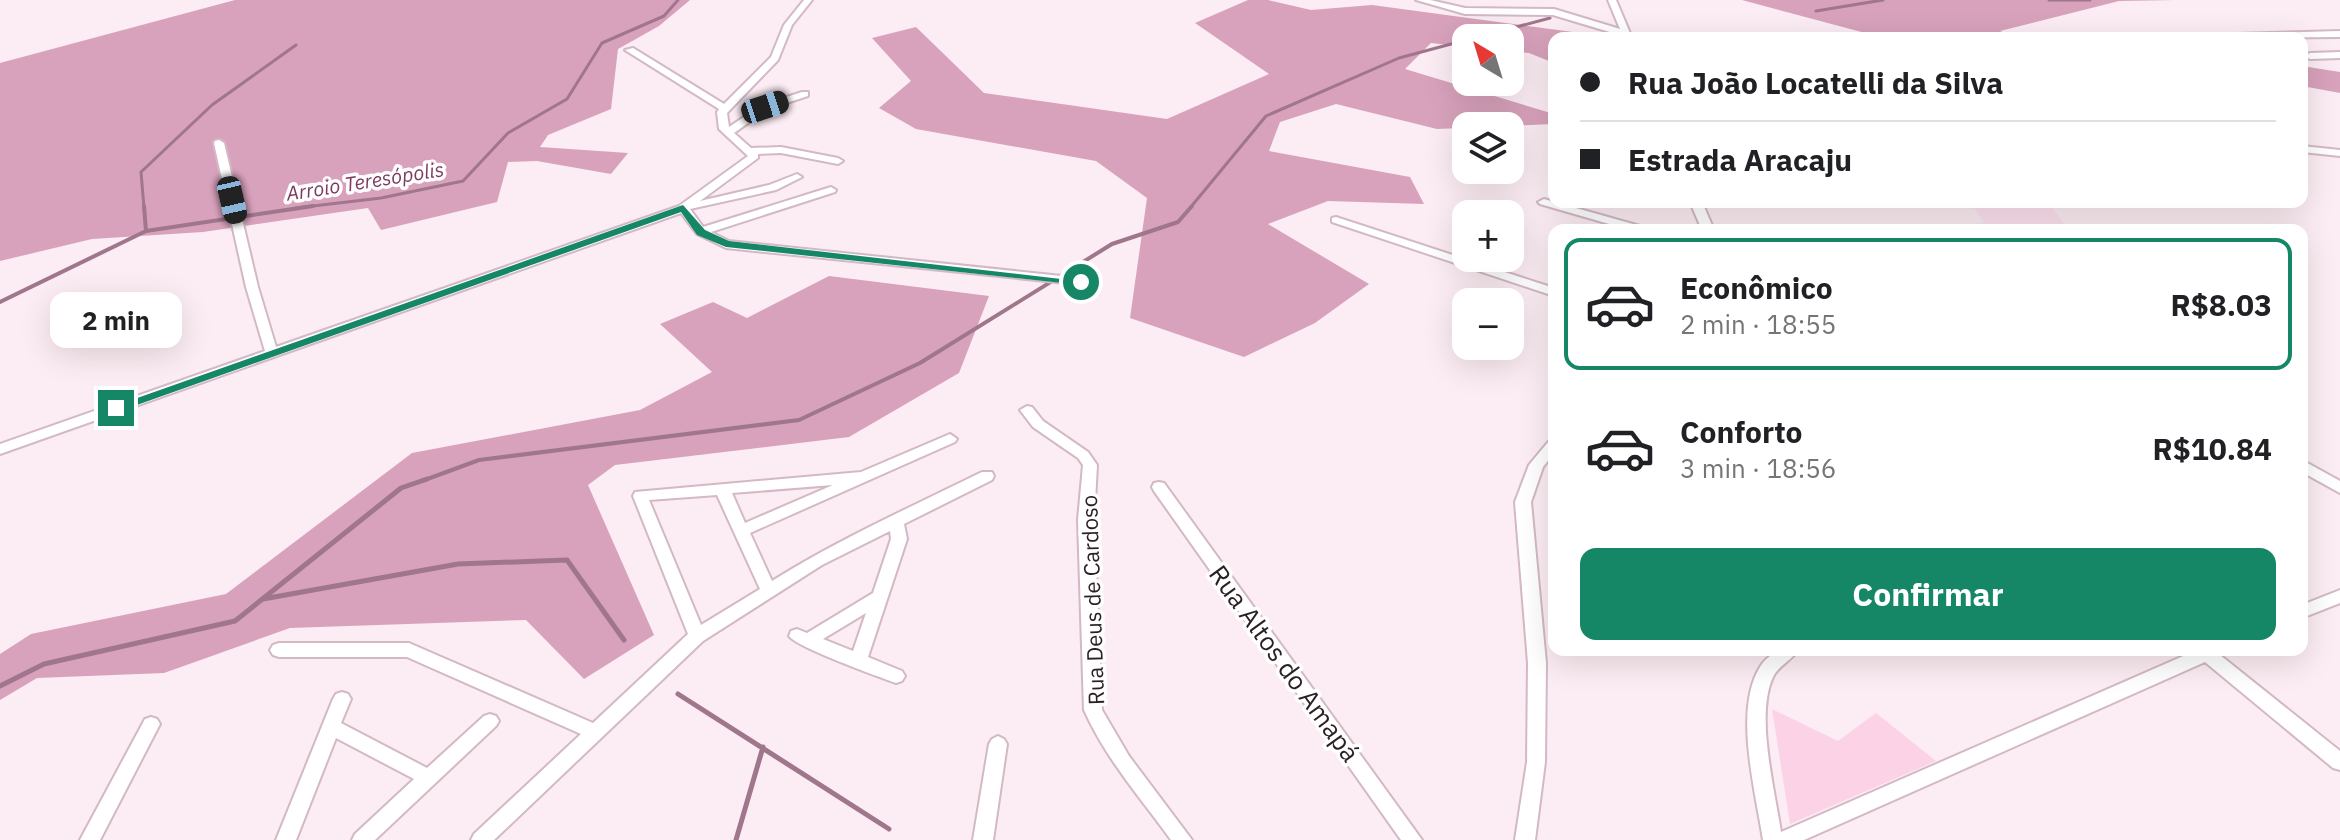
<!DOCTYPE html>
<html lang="pt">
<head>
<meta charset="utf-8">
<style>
  body { margin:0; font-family:"IBM Plex Sans",sans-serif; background:#f2f2f2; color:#202124; height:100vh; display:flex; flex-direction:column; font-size:30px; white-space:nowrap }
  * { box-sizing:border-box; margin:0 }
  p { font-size:26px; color:#757577 }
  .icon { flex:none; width:44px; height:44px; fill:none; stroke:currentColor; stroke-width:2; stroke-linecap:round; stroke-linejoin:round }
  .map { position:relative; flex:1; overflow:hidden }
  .side { position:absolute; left:1548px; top:224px; width:760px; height:432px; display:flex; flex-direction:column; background:#fff; border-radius:16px; box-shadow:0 8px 32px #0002 }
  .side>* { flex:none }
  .guide { position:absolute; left:1548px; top:32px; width:760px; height:176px; border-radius:16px; box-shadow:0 8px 32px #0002; display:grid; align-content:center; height:176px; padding:0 32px; background:#fff }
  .needle { width:52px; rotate:322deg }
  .buttons { position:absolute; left:1452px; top:24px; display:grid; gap:16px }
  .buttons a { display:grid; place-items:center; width:72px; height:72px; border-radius:16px; background:#fff; box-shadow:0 8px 32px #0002; font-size:40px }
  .end { position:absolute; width:36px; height:36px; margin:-18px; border:10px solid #158767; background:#fff; box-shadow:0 0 0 4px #fff }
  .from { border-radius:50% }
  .bubble { position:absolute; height:56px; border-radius:16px; background:#fff; box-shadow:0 8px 32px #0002; font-size:26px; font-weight:800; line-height:56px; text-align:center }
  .car { position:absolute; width:24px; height:48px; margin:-24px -12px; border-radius:10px; box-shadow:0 0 6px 2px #0007; background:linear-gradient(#222 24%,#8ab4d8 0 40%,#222 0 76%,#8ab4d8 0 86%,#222 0) }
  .guide b { display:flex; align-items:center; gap:28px; height:76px; font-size:30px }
  .guide b+b { border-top:2px solid #e0e0e0 }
  .guide i { width:20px; height:20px; background:#202124 }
  ul { padding:14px 0 0; list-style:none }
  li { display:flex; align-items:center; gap:24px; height:132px; margin:0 16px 12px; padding:0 16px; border:4px solid transparent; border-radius:16px }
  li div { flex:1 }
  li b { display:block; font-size:30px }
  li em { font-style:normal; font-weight:800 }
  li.on { border-color:#158767 }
  li>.icon { width:72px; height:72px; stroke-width:1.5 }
  .action { display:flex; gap:16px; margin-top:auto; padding:16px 32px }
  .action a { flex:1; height:92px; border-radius:16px; background:#158767; color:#fff; font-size:32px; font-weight:800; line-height:92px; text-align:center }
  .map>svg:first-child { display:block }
  .built { fill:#fde1ee }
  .green { fill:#fcd3e6 }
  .forest { fill:#d8a2bc }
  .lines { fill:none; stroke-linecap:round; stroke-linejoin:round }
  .stream-far2 { stroke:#9f768b; stroke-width:3 }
  .stream-far1 { stroke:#9f768b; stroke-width:4 }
  .stream { stroke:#9f768b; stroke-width:5 }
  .minor-casing { stroke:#d3b9c5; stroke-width:4 }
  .minor { fill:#fff; fill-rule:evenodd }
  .route { fill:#158767 }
  .labels { text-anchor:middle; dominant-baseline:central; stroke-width:7; stroke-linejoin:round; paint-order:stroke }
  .far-water-label { font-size:20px; font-style:italic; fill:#7c3a5e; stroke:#fefefe }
  .street-label { font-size:22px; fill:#291f24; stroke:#fefefe }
  .near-street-label { font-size:26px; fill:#291f24; stroke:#fefefe }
</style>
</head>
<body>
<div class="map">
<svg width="2340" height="840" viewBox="0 0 2340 840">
  <rect width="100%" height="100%" fill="#fcecf3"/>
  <path class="built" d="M1970 202H2048L2069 230H1970L1984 222Z"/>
  <path class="green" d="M1772 709 1838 741 1876 713 1936 761 1790 824Z"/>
  <path class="forest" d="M235 0H690L659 26 618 49 611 109 548 135 540 147 628 153 611 174 537 161 508 162 497 202 381 230 368 208 203 232 92 239 0 261V63Z
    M1248 0H1268L1311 10 1372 5 1595 35V38H1554V63L1529 53 1510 51V38H1466V47L1431 43 1405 69 1554 114V124L1437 129 1336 104 1280 122 1269 151 1410 177 1424 204 1328 201 1268 224 1369 284 1315 323 1244 357 1130 318 1147 198 1096 161 916 129 879 108 911 81 872 38 916 27 984 93 1167 119 1269 74 1195 23Z
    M1742 0H2175L2119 1 2000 31 2017 38H1884Z
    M2302 66 2340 72V93L2302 86Z
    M829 276 989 296 959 373 849 437 615 465 588 485 654 635 584 679 526 620 290 628 164 673 37 678 0 700V654L31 634 226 594 412 453 640 410 712 372 660 324 713 302 747 318Z"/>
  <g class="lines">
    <path class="stream-far2" d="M2049 0H2090
      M1816 11 1883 0
      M1475 38 1550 18
      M144 208 141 172 212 105 296 45
      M296 208 381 198 463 181 508 133 567 99 602 43 664 16 678 0
      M1190 208 1266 116 1399 58 1466 40"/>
    <path class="stream-far1" d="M144 206 146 231
      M0 302 146 231 313 206
      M422 481 479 460 799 420 920 363 1112 244 1178 222 1192 206"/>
    <path class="stream" d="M263 599 458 564 567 560 624 640
      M0 686 44 664 235 621 401 488 427 479
      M678 694 889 829
      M736 840 763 747"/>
    <defs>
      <path id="minor" d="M804 0H812L792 25 778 60 727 113 729 127 762 105 802 92H808V96L768 109 734 133 751 148 781 147 838 158 843 161 838 164 781 153 758 154V158L700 201 769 185 797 174 802 177 776 190 690 209 703 227 831 187 836 190 835 192 711 232 729 241 1081 278 1085 279 1087 282 1085 285 726 248 697 234 681 213 0 454V444L265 351 246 287 214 143 215 141 219 140 224 143 258 287 276 347 679 206 748 156 719 129 717 112 719 109 625 50 633 48 724 104 771 57 784 25Z
        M1416 0H1430L1465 8 1554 9 1620 29 1608 0H1616L1632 38H1624L1623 36 1553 15 1465 14Z
        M2340 31V37L2198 38 2202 35Z
        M2340 52V58L2310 59 2305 56 2310 53Z
        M2302 146 2340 150V156L2302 152Z
        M1544 199 1647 228 1649 230H1630L1540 204 1538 202Z
        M1690 202H1702L1714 230H1702Z
        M1336 217 1554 288V296L1332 222V218Z
        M1027 406 1032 407 1043 421 1088 452 1097 465 1094 520 1102 710 1129 756 1192 840H1171C1140 797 1106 759 1084 710L1078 520 1083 465 1078 458 1033 427 1020 410Z
        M950 434 957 439 955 442 750 533 772 581C839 539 911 507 982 472H992L994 476 992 480 904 524 907 539 868 657 902 671 905 676 902 681 896 683C877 676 798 648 789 636L791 631 797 629 807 633 873 593 891 539 890 531 822 565 703 641 494 840H471L474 834 581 734 407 657H279L273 655 270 650 273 645 279 643H409L593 723 688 634 633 496 635 492 861 472ZM833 485 745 523 732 493ZM717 495 760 589 701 625 649 500ZM866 613 853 651 823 639Z
        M1554 439V453L1543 467 1531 502 1546 663 1545 762 1535 840H1515L1527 762 1528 663 1515 502 1529 465 1549 441Z
        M2302 460 2340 481V493L2302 472Z
        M1159 482 1164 483 1422 840H1401L1154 491 1152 487 1154 483Z
        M2340 590V603L2302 618V605Z
        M1778 650H1798C1791 661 1778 666 1773 677 1755 715 1775 791 1781 832L2197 650H2223L2220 655 2340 751V770L2333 768 2205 662 1804 840H1763C1756 793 1733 710 1760 667 1764 660 1771 655 1778 650Z
        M342 692 348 694 351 699 341 723 427 768 484 716 490 714 496 716 499 721 496 726 375 840H352L355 834 414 779 336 738 296 840H276L333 699 336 694Z
        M151 717 157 719 160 724 100 840H80L145 719Z
        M998 736 1004 739 1007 744 993 840H973L989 744 992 739Z"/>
    </defs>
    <use href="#minor" class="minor-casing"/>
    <use href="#minor" class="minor"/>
  </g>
  <path class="route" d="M683 205 705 230 729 241 1087 282 1081 285 726 247 697 235 681 212 120 411 109 408Z"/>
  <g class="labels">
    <g class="far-water-label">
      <text transform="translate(365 181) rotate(-9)">Arroio Teresópolis</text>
    </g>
    <g class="street-label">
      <text transform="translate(1092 600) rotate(-92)">Rua Deus de Cardoso</text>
    </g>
    <g class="near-street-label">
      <text transform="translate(1285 663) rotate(54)">Rua Altos do Amapá</text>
    </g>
  </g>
</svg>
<div class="buttons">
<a><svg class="needle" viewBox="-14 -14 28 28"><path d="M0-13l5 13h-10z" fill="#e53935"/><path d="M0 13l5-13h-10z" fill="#757577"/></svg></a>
<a><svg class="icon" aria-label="layers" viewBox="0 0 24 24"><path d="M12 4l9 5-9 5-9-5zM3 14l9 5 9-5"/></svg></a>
<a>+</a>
<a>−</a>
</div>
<i class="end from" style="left:1081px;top:282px"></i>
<i class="end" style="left:116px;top:408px"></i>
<div class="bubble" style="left:50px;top:292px;width:132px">2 min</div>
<i class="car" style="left:765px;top:107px;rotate:72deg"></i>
<i class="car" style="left:232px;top:200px;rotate:167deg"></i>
<div class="guide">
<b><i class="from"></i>Rua João Locatelli da Silva</b>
<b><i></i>Estrada Aracaju</b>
</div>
<section class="side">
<ul>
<li class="on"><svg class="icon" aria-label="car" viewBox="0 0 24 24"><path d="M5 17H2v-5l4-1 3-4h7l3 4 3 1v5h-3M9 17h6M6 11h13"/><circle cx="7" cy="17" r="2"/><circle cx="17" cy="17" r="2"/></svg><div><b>Econômico</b><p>2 min · 18:55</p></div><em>R$8.03</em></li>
<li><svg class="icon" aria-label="car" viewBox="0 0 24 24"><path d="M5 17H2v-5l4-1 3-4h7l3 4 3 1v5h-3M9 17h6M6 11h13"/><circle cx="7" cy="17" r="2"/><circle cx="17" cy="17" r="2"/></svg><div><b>Conforto</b><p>3 min · 18:56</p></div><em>R$10.84</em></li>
</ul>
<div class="action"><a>Confirmar</a></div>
</section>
</div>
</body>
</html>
